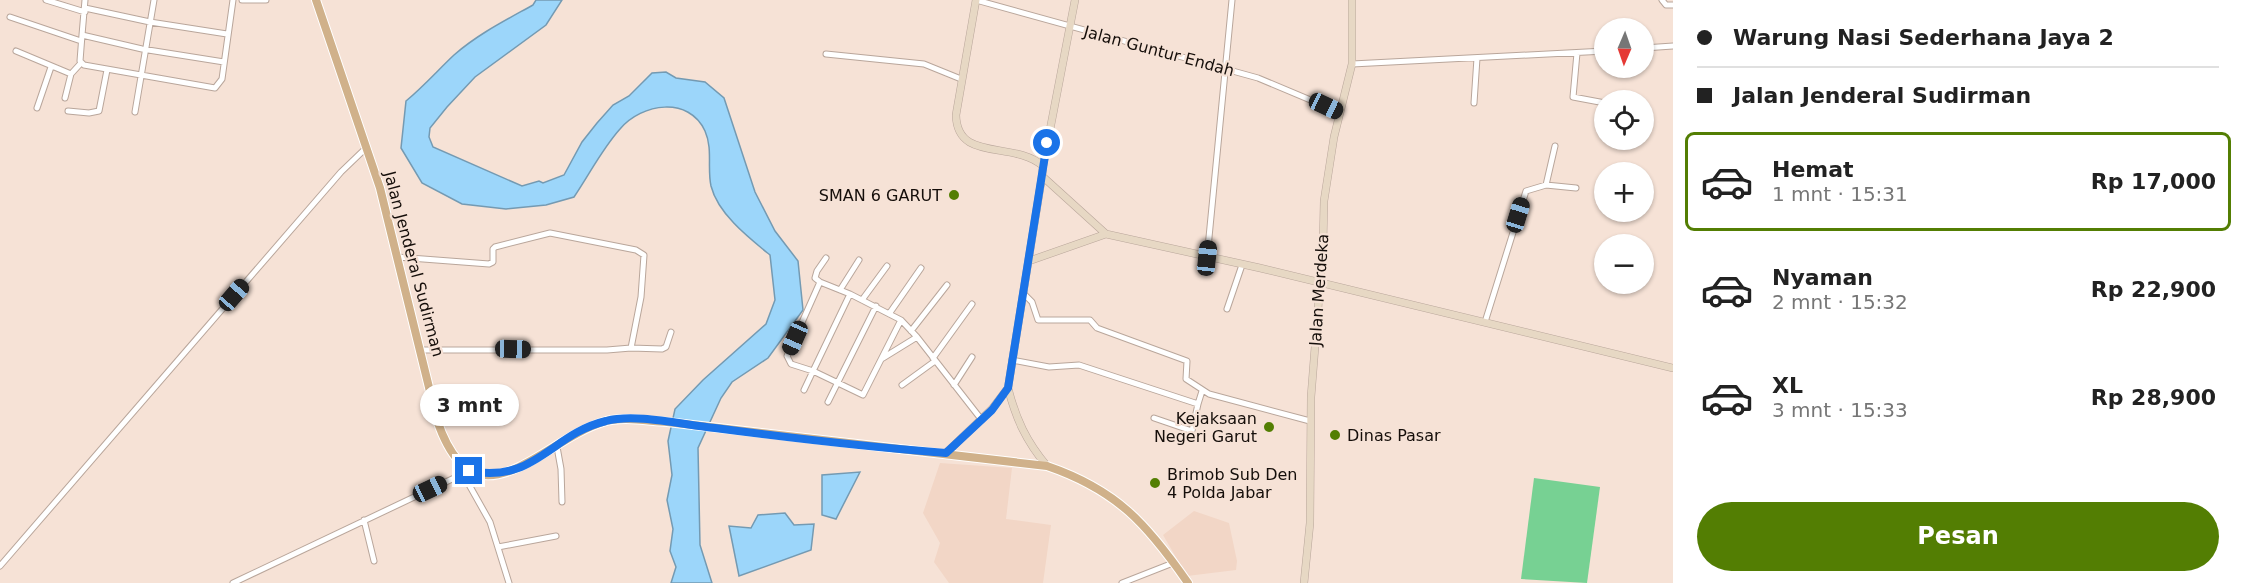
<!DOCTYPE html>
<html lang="id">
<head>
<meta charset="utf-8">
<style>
  body { margin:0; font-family:"DejaVu Sans",sans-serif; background:#f6f6f6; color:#222; height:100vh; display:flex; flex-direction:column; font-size:22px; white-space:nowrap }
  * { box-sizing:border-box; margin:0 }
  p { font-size:20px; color:#767676 }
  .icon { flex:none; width:33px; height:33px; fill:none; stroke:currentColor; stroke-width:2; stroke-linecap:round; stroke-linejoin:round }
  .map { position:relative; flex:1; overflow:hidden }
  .drawer { display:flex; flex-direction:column; background:#fff; width:570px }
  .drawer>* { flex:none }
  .guide { display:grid; align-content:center; height:132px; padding:0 24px; background:#fff }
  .needle { width:39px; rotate:182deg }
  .fabs { position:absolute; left:1594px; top:18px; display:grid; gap:12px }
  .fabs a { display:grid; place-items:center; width:60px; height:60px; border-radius:50%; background:#fff; box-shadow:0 2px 4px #0004; font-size:30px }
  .end { position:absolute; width:27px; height:27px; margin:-14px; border:8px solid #1a73e8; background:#fff; box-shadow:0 0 0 3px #fff }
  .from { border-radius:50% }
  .bubble { position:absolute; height:42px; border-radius:21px; background:#fff; box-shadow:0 2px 4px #0004; font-size:20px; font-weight:800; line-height:42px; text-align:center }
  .car { position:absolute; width:18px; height:36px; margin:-18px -9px; border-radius:8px; box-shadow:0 0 4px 2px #0007; background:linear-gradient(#222 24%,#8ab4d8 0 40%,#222 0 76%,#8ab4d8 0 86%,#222 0) }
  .guide b { display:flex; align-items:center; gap:21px; height:57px; font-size:22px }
  .guide b+b { border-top:2px solid #e0e0e0 }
  .guide i { width:15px; height:15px; background:#222 }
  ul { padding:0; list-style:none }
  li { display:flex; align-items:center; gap:18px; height:99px; margin:0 12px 9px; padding:0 12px; border:3px solid transparent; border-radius:9px }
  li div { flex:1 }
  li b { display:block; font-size:22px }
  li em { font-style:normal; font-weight:800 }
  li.on { border-color:#537e03 }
  li>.icon { width:54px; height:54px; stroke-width:1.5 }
  .action { display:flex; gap:12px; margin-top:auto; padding:12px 24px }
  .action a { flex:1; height:69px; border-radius:36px; background:#537e03; color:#fff; font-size:24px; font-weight:800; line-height:69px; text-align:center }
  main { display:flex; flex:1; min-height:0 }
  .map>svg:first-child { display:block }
  .built { fill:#f2d6c6 }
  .green { fill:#77d193 }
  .water { fill:#9cd6fa; stroke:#749ab2; stroke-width:1.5 }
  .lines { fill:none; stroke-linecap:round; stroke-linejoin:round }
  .street-casing { stroke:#b9a69b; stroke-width:7 }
  .secondary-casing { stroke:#b9a69b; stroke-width:8 }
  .primary-casing { stroke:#fff; stroke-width:10 }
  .street { stroke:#fff; stroke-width:5 }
  .secondary { stroke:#e7d8c4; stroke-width:7 }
  .primary { stroke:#d0b18a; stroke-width:8 }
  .route { stroke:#1a73e8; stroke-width:8 }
  .poi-dot { fill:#537e03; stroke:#f6e2d6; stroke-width:2 }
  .labels { text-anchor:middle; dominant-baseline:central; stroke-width:4.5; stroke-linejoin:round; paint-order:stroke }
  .street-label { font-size:16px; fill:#150e0a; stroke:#f6e2d6 }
  .poi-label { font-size:16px; fill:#150e0a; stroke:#f6e2d6; text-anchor:end }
</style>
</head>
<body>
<main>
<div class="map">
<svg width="1673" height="583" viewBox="0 0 1673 583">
  <rect width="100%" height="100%" fill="#f6e2d6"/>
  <path class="built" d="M940 463 1012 468 1006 519 1051 525 1043 583H949L934 562 940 543 923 513Z
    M1194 511 1229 523 1237 561 1236 570 1187 576 1163 535Z"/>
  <path class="green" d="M1534 478 1600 487 1587 583 1521 579Z"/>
  <path class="water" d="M536 0H562L546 25 475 77 447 107 430 128 429 137 433 147 522 186 539 181 543 183 564 175 582 142 597 123 613 105 629 96 652 73 666 72 676 78 705 82 724 98 755 192 775 231 798 261 803 310 768 358 732 382 721 398 698 448 700 545 712 583H671L676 567 670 551 673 529 667 500 672 475 668 441 675 409 703 380 766 324 775 300 770 255C749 238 718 214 711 186 707 168 713 149 705 131 689 96 642 103 620 129 602 149 589 175 574 197L546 205 506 209 462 204 422 183 401 148 406 101C424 86 438 70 454 55 478 34 506 20 533 5Z
    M860 472 836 519 822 515V475Z
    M785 513 794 525 814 524 811 550 739 576 729 526 751 528 758 515Z"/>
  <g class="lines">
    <defs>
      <path id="street" d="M46 0 85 12
        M242 0H266
        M976 0 1258 78 1339 112
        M1662 0 1666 5H1673
        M85 8 150 22 227 34
        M10 17 81 41
        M82 35 85 0
        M1644 48 1673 46
        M16 51 71 74
        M1577 53 1573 97 1605 103
        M826 54 924 64 961 79
        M224 62 142 49 82 35 80 61 84 65 215 88 222 79 233 0
        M1352 64 1605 51
        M65 98 71 74 81 63
        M1474 103 1477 58
        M37 108 51 67
        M68 111 89 113 99 111 107 70
        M135 112 154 0
        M1546 185 1555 146
        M397 257 489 264 493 262V249L495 247 550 233 636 250 644 255 641 297 631 348 607 350H421
        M1207 258 1232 0
        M820 282 815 278 817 271 826 258
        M840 290 859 260
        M1025 295 1032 302 1038 320H1090L1097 328 1187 361 1186 379 1209 394 1310 421
        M862 300 887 266
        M1227 309 1242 265
        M889 314 921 268
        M901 320 863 395 813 371 850 294 901 320 917 337 981 419
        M1485 322 1526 191 1546 185 1576 188
        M911 331 947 285
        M631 348 662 349 666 347 671 332
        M883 358 917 337
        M933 358 972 304
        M1012 360 1049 367 1079 365 1198 404 1202 391
        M902 385 935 361
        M954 385 972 357
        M804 390 813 371 791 364 787 356 820 282 850 294
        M828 402 876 306
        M1154 418 1192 431 1198 404
        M557 447 561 469 562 502
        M463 474 490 522 509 583
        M364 520 374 561
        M498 547 556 536
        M0 566 341 172 366 148
        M233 583 469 471
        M1122 583 1173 563"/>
      <path id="secondary" d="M1043 166 1075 0
        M1042 176 1106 234
        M1029 261 1106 234 1260 268 1673 368
        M1008 388C1016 419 1026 441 1047 466
        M946 453 992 409 1008 388 1042 176 1043 166C1014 140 957 163 956 115L976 0
        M1304 583 1310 523 1311 397 1323 246 1324 201 1334 137 1352 64V0"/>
      <path id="primary" d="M316 0 380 188 437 420C475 533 541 441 603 422 622 416 647 421 667 422L1047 466C1117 490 1147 524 1188 583"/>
    </defs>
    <use href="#street" class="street-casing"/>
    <use href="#secondary" class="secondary-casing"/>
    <use href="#primary" class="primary-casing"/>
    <use href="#street" class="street"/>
    <use href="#secondary" class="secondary"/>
    <use href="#primary" class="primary"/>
  </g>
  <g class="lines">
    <path class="route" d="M469 471C535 484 551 434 606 421 636 413 683 425 715 428 791 438 869 447 946 453L992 410 1008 388 1047 143"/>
  </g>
  <g class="poi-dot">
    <circle cx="954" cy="195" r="6"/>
    <circle cx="1269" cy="427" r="6"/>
    <circle cx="1335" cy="435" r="6"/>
    <circle cx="1155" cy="483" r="6"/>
  </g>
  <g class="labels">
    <g class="street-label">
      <text transform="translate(1159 51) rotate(15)">Jalan Guntur Endah</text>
      <text transform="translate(414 264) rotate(75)">Jalan Jenderal Sudirman</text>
      <text transform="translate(1319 290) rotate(-86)">Jalan Merdeka</text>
    </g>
    <g class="poi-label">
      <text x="942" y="195">SMAN 6 GARUT</text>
      <text x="1257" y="418">Kejaksaan<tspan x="1257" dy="18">Negeri Garut</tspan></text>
      <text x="1347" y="435" text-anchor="start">Dinas Pasar</text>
      <text x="1167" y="474" text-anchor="start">Brimob Sub Den<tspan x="1167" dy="18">4 Polda Jabar</tspan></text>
    </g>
  </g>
</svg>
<div class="fabs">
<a><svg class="needle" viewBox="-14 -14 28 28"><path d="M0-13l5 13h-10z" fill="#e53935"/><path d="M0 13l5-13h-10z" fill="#767676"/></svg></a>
<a><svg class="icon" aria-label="locate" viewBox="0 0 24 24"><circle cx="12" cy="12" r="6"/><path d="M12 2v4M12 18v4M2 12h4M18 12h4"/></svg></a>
<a>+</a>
<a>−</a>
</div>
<i class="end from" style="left:1047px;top:143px"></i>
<i class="end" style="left:469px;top:471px"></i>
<div class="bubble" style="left:420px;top:384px;width:99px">3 mnt</div>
<i class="car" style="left:1326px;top:106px;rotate:115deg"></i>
<i class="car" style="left:1518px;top:215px;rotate:17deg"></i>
<i class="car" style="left:1207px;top:258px;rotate:6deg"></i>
<i class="car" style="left:234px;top:295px;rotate:41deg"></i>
<i class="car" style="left:795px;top:338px;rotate:204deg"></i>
<i class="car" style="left:513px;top:349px;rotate:91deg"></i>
<i class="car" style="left:430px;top:489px;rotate:65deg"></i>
</div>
<section class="drawer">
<div class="guide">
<b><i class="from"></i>Warung Nasi Sederhana Jaya 2</b>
<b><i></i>Jalan Jenderal Sudirman</b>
</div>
<ul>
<li class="on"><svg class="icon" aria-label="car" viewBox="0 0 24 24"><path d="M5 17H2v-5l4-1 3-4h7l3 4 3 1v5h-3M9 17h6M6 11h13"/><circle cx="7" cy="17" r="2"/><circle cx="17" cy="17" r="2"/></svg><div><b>Hemat</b><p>1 mnt · 15:31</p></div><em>Rp 17,000</em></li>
<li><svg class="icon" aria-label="car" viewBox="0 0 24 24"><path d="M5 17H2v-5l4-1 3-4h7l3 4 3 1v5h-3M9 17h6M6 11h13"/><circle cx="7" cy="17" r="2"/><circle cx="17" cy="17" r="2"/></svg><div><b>Nyaman</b><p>2 mnt · 15:32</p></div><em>Rp 22,900</em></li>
<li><svg class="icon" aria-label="car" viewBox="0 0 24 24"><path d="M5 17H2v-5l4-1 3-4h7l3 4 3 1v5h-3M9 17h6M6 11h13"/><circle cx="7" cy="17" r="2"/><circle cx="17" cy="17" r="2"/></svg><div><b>XL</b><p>3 mnt · 15:33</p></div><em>Rp 28,900</em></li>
</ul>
<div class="action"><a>Pesan</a></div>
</section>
</main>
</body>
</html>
